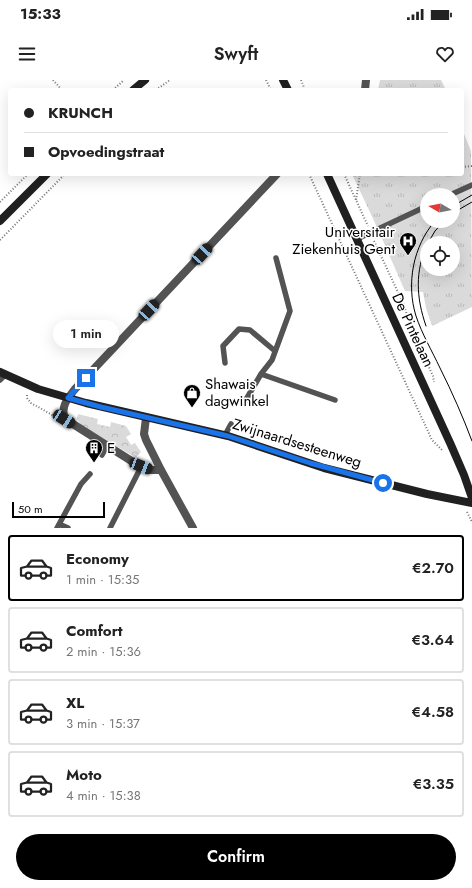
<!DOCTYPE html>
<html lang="en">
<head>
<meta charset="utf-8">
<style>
  body { margin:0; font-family:Jost,sans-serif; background:#f6f6f6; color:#222; height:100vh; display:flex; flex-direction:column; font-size:15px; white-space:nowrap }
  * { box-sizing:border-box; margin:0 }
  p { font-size:13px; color:#767676 }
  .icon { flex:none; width:22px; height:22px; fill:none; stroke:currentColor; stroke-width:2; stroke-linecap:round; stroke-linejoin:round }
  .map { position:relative; height:448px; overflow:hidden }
  .drawer { display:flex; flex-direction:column; background:#fff; flex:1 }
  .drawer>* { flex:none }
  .banner { position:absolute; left:8px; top:8px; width:456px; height:88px; border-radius:4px; box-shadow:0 4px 16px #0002; display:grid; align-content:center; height:88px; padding:0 16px; background:#fff }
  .needle { width:26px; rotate:279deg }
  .fabs { position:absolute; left:420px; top:108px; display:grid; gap:8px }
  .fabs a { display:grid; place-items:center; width:40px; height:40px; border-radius:50%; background:#fff; box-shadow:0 4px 16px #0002; font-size:20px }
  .scale { position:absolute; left:12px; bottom:10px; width:93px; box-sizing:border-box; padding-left:4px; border:2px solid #000; border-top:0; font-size:11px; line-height:14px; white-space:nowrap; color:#000; -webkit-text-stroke:3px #fff; paint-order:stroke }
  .end { position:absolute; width:18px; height:18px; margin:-9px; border:5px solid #1a73e8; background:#fff; box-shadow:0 0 0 2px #fff }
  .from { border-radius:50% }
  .bubble { position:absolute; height:28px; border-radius:14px; background:#fff; box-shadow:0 4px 16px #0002; font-size:13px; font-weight:600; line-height:28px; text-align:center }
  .car { position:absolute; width:12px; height:24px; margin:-12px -6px; border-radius:5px; box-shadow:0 0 3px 1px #0007; background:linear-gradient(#222 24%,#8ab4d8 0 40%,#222 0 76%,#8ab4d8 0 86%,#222 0) }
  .banner b { display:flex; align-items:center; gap:14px; height:38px; font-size:15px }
  .banner b+b { border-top:1px solid #e0e0e0 }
  .banner i { width:10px; height:10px; background:#222 }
  ul { padding:7px 0 0; list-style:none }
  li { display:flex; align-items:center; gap:12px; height:66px; margin:0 8px 6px; padding:0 8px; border:2px solid #e0e0e0; border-radius:4px }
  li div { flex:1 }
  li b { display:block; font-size:15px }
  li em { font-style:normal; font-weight:600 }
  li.current { border-color:#000 }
  li>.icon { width:36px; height:36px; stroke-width:1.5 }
  .primary-button { display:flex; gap:8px; margin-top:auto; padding:8px 16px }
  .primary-button a { flex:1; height:46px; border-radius:24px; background:#000; color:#fff; font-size:16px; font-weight:600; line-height:46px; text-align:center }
  .status { display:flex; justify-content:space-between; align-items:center; height:28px; padding:0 20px; background:#fff; direction:ltr }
  .status svg { height:11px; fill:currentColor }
  header { display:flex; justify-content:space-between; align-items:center; height:52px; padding:0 16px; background:#fff; font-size:18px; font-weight:600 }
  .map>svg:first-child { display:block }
  .forest { fill:url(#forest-crowns) }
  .park { fill:url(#park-tufts); fill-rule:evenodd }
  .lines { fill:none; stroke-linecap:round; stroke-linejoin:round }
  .path { stroke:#757575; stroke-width:2; stroke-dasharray:1 2; stroke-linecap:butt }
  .lane { stroke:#535353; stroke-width:5.5 }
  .street { stroke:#535353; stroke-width:8 }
  .secondary { stroke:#202020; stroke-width:8 }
  .tram { stroke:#000; stroke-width:1 }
  .route { stroke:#1a73e8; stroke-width:5 }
  .labels { text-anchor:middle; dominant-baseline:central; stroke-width:3; stroke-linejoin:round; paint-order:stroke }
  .poi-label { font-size:15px; fill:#000; stroke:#fff; text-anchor:start }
  .street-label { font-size:15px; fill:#000; stroke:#fff }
</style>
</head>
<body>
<div class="status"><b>15:33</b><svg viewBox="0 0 49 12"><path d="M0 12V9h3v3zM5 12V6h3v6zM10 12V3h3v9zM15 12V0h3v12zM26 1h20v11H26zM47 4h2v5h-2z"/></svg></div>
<header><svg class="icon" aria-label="menu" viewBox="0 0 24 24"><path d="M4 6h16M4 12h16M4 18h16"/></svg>Swyft<svg class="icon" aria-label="heart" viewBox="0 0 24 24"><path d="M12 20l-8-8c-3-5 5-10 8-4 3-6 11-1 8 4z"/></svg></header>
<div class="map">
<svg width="472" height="448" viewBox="0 0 472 448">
  <defs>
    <pattern id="forest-crowns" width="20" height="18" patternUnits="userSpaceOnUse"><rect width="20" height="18" fill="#dadada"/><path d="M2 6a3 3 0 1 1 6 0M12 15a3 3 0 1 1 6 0" fill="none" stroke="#b9b9b9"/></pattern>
    <pattern id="park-tufts" width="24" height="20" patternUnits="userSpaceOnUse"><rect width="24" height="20" fill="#dadada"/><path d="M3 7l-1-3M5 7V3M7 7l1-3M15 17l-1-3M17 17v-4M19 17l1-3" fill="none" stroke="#b9b9b9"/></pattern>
  </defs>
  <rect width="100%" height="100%" fill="#fff"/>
  <path class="forest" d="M78 334 98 339 97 344 110 347 111 342 126 346 131 354 126 357 131 365 135 363 141 372 136 377 133 376 81 345 77 339Z"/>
  <path class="park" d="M380 0H441L446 10H378Z
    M462 49 471 71 472 227 432 246 426 228 423 212 405 211 376 145 352 94H462ZM427 115H453V141H427ZM427 163H453V189H427Z"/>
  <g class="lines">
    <path class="path" d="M53 0 62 10
      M266 0 271 10
      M301 0 305 10
      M113 10 124 0
      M156 10 170 0
      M462 87 472 86
      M309 94 432 360 442 370
      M344 94 368 146
      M356 120 360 94
      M0 122 28 94
      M0 160 65 94
      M374 161 403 223 413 252 433 296 434 302
      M27 315V318L31 323 54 336
      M467 432 472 442"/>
    <path class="lane" d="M450 115 472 105
      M357 159 427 126
      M225 283 223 266 239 249 250 250 275 271
      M261 294 335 320
      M0 300 5 295
      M244 323 261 294 272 280 290 231 276 178
      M225 355 231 344
      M102 375 107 366
      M59 444 68 448
      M57 448 81 404 90 394
      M110 448 141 387"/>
    <path class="street" d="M365 10 366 0
      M146 338 144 354 146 360 161 390 193 448
      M161 390H150L141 387 65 339C60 327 68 318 75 309L277 94"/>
    <path class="secondary" d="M283 0 288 10
      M133 10 145 0
      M327 94 451 365 464 395 472 418
      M0 141 47 94
      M0 292 38 309 86 323 228 356 324 388 427 414 472 423"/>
    <path class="tram" d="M453 126 472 115
      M453 133 472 122
      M435 141C413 166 406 204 416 236 422 254 432 271 440 288 452 312 463 337 472 361
      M428 163 435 151 444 141
      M426 246C416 217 415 192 427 164"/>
  </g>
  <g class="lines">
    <path class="route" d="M86 298 68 318 101 327 228 356 310 383 383 403"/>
  </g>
  <defs>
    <symbol id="hospital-pin" viewBox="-11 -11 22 30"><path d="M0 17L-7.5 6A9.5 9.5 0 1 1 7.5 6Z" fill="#000" stroke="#fff"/><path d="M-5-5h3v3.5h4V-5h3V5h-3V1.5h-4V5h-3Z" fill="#fff"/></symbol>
    <symbol id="shop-pin" viewBox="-11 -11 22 30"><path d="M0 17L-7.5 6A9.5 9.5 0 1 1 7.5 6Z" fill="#000" stroke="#fff"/><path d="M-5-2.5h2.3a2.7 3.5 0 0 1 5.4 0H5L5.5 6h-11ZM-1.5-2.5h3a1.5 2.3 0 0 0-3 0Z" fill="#fff"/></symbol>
    <symbol id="building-pin" viewBox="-11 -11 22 30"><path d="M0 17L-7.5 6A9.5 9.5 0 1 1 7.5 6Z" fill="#000" stroke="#fff"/><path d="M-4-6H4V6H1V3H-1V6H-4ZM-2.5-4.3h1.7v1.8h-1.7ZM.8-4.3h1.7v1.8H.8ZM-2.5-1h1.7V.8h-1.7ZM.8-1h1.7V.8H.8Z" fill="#fff"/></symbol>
  </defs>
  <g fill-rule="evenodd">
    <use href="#hospital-pin" x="398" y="151" width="20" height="27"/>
    <use href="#shop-pin" x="182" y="303" width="20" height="27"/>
    <use href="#building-pin" x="84" y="358" width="20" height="27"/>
  </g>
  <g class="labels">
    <g class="poi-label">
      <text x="395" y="152" text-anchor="end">Universitair<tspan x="395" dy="17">Ziekenhuis Gent</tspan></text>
      <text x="205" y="304">Shawais<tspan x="205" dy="17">dagwinkel</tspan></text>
      <text x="107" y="368">E</text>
    </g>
    <g class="street-label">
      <text transform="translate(413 250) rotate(65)">De Pintelaan</text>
      <text transform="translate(297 363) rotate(17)">Zwijnaardsesteenweg</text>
    </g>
  </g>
</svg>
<div class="fabs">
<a><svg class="needle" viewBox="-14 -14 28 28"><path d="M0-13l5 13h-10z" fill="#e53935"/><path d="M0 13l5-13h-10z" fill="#767676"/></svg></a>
<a><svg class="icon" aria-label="locate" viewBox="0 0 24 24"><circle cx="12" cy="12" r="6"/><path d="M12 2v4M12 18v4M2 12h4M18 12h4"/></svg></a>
</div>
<div class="scale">50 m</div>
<i class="end from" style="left:383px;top:403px"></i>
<i class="end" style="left:86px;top:298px"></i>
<div class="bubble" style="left:53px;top:240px;width:66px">1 min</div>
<i class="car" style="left:202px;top:174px;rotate:43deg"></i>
<i class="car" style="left:149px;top:230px;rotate:43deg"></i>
<i class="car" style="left:64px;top:339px;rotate:122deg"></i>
<i class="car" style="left:141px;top:386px;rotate:111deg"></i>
<div class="banner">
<b><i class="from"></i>KRUNCH</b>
<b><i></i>Opvoedingstraat</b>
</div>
</div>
<section class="drawer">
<ul>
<li class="current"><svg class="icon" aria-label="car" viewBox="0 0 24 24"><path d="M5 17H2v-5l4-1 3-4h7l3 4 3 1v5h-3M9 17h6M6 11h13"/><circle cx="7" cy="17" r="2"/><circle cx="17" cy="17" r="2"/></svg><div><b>Economy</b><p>1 min · 15:35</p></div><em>€2.70</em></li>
<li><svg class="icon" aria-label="car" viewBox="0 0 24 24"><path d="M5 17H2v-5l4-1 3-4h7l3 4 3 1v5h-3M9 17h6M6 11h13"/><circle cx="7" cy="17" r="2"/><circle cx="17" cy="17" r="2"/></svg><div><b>Comfort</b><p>2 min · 15:36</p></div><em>€3.64</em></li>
<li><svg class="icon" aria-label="car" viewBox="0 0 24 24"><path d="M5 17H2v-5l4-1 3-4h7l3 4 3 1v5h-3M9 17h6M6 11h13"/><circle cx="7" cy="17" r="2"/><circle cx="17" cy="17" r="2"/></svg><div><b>XL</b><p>3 min · 15:37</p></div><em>€4.58</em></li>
<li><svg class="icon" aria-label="car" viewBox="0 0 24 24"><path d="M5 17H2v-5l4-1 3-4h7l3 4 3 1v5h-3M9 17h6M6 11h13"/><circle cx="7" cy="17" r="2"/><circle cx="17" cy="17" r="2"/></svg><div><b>Moto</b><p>4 min · 15:38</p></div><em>€3.35</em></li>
</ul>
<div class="primary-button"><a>Confirm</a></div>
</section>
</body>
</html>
